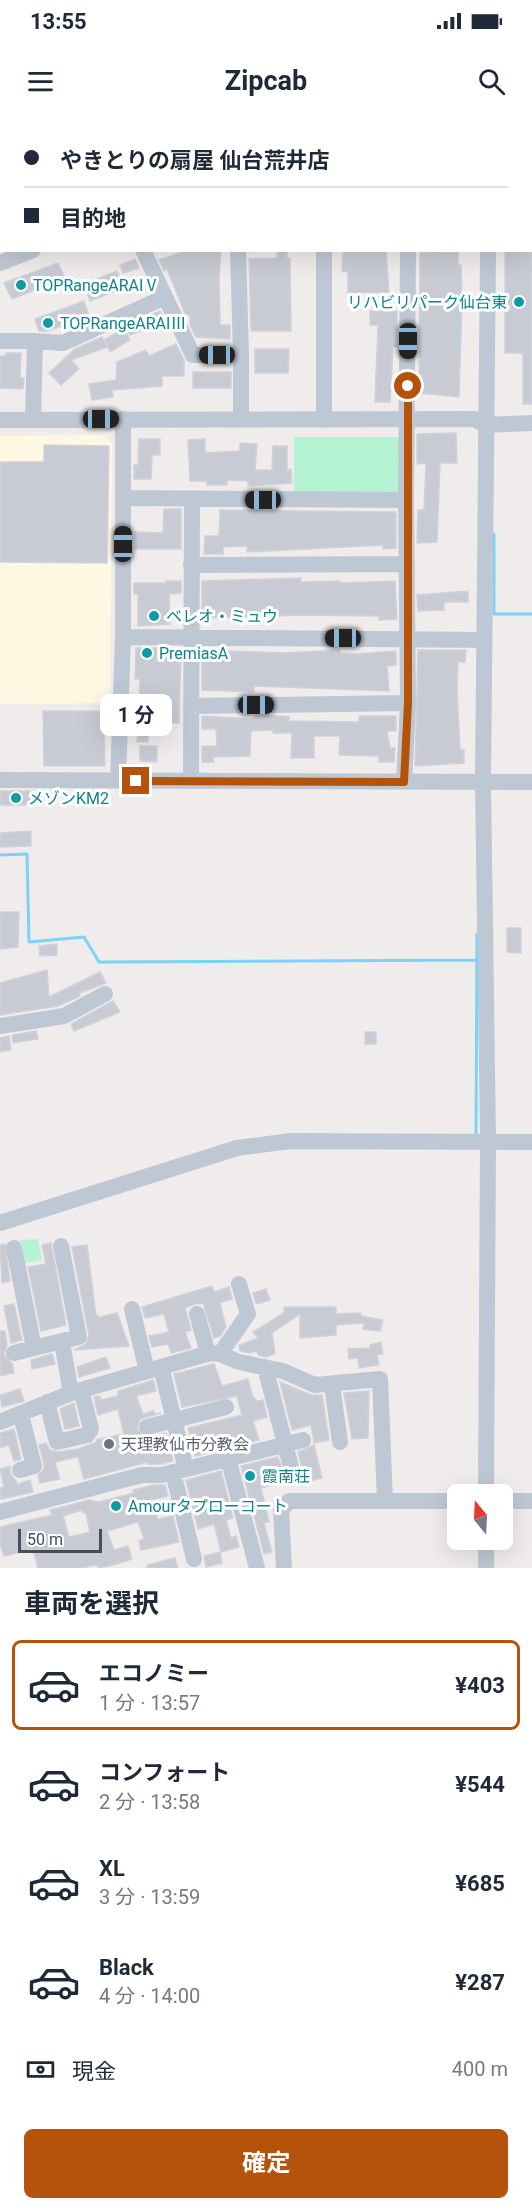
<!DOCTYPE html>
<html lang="ja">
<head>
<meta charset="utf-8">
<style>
  body { margin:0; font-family:Roboto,"Noto Sans JP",sans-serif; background:#f2f2f3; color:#1f2937; height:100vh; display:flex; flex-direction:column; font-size:22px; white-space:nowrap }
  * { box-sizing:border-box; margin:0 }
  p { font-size:20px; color:#747a83 }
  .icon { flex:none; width:33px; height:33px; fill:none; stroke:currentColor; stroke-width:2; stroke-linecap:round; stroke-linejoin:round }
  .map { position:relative; height:1448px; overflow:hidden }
  .panel { display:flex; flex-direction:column; background:#fff; flex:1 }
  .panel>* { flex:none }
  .hud { position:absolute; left:0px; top:0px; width:532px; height:132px; box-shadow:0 6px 24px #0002; display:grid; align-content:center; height:132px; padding:0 24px; background:#fff }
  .needle { width:39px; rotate:342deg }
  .fabs { position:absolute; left:447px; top:1364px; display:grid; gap:12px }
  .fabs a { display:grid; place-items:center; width:66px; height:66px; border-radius:9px; background:#fff; box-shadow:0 6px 24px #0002; font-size:30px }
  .scale { position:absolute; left:18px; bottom:15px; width:84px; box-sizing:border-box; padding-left:6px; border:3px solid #434e5c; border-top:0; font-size:16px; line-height:21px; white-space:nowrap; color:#434e5c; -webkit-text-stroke:4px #fff; paint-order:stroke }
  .end { position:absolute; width:27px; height:27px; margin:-14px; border:8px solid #b45309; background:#fff; box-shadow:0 0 0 3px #fff }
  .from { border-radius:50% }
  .bubble { position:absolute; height:42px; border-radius:9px; background:#fff; box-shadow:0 6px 24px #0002; font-size:20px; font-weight:700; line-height:42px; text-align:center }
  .car { position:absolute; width:18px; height:36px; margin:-18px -9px; border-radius:8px; box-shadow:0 0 4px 2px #0007; background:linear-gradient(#222 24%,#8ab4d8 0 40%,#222 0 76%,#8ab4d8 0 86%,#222 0) }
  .hud b { display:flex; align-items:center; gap:21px; height:57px; font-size:22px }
  .hud b+b { border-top:2px solid #e0e1e3 }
  .hud i { width:15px; height:15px; background:#1f2937 }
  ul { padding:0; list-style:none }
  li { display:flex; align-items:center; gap:18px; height:90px; margin:0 12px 9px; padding:0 12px; border:3px solid transparent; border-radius:9px }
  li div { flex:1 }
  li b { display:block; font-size:22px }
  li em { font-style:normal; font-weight:700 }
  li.selected { border-color:#b45309 }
  li>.icon { width:54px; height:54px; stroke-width:1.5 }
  h2 { padding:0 24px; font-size:27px; line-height:72px }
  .pay { display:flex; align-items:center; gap:15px; height:66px; padding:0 24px; font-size:22px }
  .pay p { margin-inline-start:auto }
  .action { display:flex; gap:12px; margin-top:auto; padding:12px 24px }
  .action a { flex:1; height:69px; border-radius:9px; background:#b45309; color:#fff; font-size:24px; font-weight:700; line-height:69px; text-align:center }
  .status { display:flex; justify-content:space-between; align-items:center; height:42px; padding:0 30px; background:#fff; direction:ltr }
  .status svg { height:16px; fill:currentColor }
  header { display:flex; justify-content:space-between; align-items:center; height:78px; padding:0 24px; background:#fff; font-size:27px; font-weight:700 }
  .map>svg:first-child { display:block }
  .commercial { fill:#fef8e2 }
  .green { fill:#b4f4d2 }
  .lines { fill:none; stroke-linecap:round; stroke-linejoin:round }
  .stream { stroke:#7bd4f7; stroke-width:3 }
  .building { fill:#c8cbd3; stroke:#d0d2d9; stroke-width:1.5; fill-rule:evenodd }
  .minor { stroke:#bec8d4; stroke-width:16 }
  .route { stroke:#b45309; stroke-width:8 }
  .culture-dot { fill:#0f9aa8; stroke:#fff; stroke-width:2 }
  .worship-dot { fill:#6b7280; stroke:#fff; stroke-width:2 }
  .labels { text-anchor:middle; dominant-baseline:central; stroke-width:6; stroke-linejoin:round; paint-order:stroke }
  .culture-label { font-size:16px; fill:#0d838f; stroke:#fff; text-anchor:start }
  .worship-label { font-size:16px; fill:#5b616d; stroke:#fff; text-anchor:start }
</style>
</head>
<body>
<div class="status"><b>13:55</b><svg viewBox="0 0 49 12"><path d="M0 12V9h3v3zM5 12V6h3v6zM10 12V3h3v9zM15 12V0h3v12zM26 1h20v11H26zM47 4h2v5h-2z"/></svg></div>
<header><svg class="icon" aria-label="menu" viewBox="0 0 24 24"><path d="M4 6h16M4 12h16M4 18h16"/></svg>Zipcab<svg class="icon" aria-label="search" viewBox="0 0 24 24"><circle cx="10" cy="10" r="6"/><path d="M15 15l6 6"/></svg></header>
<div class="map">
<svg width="532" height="1448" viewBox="0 0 532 1448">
  <rect width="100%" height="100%" fill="#f0ecec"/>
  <path class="commercial" d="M102 315 112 323 110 583 0 584V316Z"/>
  <path class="green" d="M294 317H400L399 371 392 376H294Z
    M38 1119 42 1140 25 1143 20 1120Z"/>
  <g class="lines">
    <path class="stream" d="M496 2V0
      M494 414V494H532
      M0 735 27 734 29 822 84 817 99 842 477 840
      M476 1013 477 814"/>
  </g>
  <path class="building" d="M188 130H221L219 158 220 205H230V219L196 217 190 205V194L186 196 167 149 164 151 159 140Z
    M277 130H287V138H290L291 211H251L249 139 277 138Z
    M343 130H386L389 172 348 173V152L342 151Z
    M505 130H532V284H523V233H505Z
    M458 132V145H461L462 181 459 277 419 273 420 133Z
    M135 139 139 148 123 153 120 145Z
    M58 143 65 158 12 179 4 163Z
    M117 151 124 168 90 181 84 164Z
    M84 181 89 196 48 211H39L35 199Z
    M160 191 165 201 130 215 126 206Z
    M370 191H397V227H393L390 282H375L378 205H370Z
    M124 209 130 220 110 232 105 219Z
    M102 217 107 227 71 240 79 249 61 265 49 253 75 229Z
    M176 224 184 240V256H162V266L112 270 113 277 92 280 89 264 116 260 117 242 146 230 149 236Z
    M255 229H289L288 253H255Z
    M6 233H21L20 258H24L23 269 0 268V236H6Z
    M193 252H231V268H193Z
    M456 313 457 343H440L437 422 417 423 418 390H424L426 343 417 344V314Z
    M139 319H160V335H152L151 359H134V345H138Z
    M205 319V333L240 331V323L257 324 255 350H272L273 326H287V350L291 349 292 363 248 366V361L227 360V365H207V361H190L188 320Z
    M44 325 109 326 107 443 0 442V342H44Z
    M164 389H181V429H135V412L163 413Z
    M220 390 396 392V428L383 429V425L247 432V426L223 427V434H204L205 416H219Z
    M301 458 300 462 340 461V463L395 461 397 499 379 500V496L303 495 202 498V461Z
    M166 461H181V473L169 474 170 504 138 506V474H134V463H166Z
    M468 471V482H444V490L418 491 417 475Z
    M136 528H181L179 603H159V611H148V622H137L140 559H135Z
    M202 530 286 533 340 530V533L357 534 396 531V545L387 546 389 571 254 566V572L202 570Z
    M418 530H466L465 542H458L457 568 460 630H464V643L415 646Z
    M43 591H104L105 646H44Z
    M269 595 289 597V601L359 602V596H396V611H387L390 628H395L394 642H379V636L339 635 340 616H314V638H291L292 613H273V610L251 611 250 636 213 637 214 642H202V626H217L216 609H202V596L254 599V596Z
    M140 626H157V642L140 641Z
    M0 671H31V685H0Z
    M31 711V726L0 727V713Z
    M0 792H19L18 827 0 829Z
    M507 808H521V833L507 832Z
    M57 824V835L40 836 39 826Z
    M47 850 49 877 100 852 106 863 79 873 80 876 58 886 0 895V863Z
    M113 881 120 892 74 911 71 904Z
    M36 911 38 919 13 923 12 915Z
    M365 912H376V924H365Z
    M9 916 11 930 0 932V918Z
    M51 1123 66 1205 41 1211 28 1147 46 1144 42 1125Z
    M5 1124 10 1161 2 1163 0 1125Z
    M87 1125 96 1195 100 1197 117 1193 129 1226 74 1230 86 1224 89 1216 72 1127Z
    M212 1166 214 1172 229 1167 232 1179 220 1183 226 1207 220 1216 214 1218 203 1183 195 1184 185 1188 191 1210 185 1212 191 1228 171 1233 168 1224 152 1227 149 1216 169 1212 164 1194 145 1198 142 1187Z
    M266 1169 270 1180 256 1184 253 1173Z
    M14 1184 22 1220 11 1223 4 1186Z
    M284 1187H336V1194L361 1193V1196L383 1200 380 1211 363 1209 364 1203 336 1205V1215L300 1218V1194L272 1213 275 1234 266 1237 258 1235 257 1231 249 1233 240 1231 239 1225 258 1218 253 1212 284 1193Z
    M0 1211H5L7 1225 4 1235 12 1243 14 1253 0 1256Z
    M381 1222 383 1234 377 1235 379 1245 359 1248 358 1238 349 1239 348 1229 370 1228V1225Z
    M52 1234 55 1244 32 1249 31 1240Z
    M106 1237 110 1248 79 1257 77 1247Z
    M214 1244 222 1266 248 1259 253 1277 257 1281 263 1280 267 1297 253 1301 259 1320 195 1336 188 1308 242 1295 237 1276 182 1287 174 1254Z
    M153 1260 156 1271 136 1276 143 1294 154 1291 155 1294 161 1293 140 1299 137 1309 145 1317 166 1313 173 1341 161 1344H147V1342L84 1359 78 1337 55 1342 60 1359 40 1363 38 1355 44 1349V1344L39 1325 46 1323 50 1330 59 1332 78 1329 97 1322 96 1320 124 1314 118 1289 98 1295 94 1277 100 1276 101 1280 118 1276V1271Z
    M280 1262 311 1275H322L329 1320 314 1323 311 1305 292 1310Z
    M20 1269 24 1281 2 1287 0 1275Z
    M369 1271 368 1318 352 1319 344 1273Z
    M74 1283 79 1306 65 1309 60 1289Z
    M14 1309 21 1339 14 1341 9 1325 0 1328V1313Z
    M314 1325 322 1358 305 1362 298 1332Z
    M278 1337 286 1361 261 1368 269 1402 264 1403 272 1432 264 1434 241 1346Z
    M10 1346V1353L18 1364 30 1360 33 1372 1 1379 0 1368 4 1367 0 1349Z
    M221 1351 233 1398 226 1400 231 1418 236 1416 239 1427 221 1432 214 1404 198 1409 186 1360Z
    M154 1365H165L168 1376 151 1380 158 1399 173 1396 179 1422 141 1430 139 1421 144 1419 138 1402 107 1411 114 1430 128 1426 132 1439 117 1444 100 1448 96 1445 82 1448H38L33 1429 4 1436 0 1424V1407L52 1395 50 1390 89 1380 99 1382 134 1373 133 1370ZM82 1390 83 1393H86L90 1412 69 1417 63 1396Z
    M220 1432 222 1443 206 1447 204 1436Z
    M175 1438 178 1448H147V1445Z"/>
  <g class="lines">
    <path class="minor" d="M309 0V2
      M408 0V2
      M486 0V2
      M171 2 172 0
      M238 2V0
      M531 11H532
      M0 43 2 46
      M238 130 241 235
      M0 143 33 130
      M165 177 193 235H241V299
      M0 221H35
      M33 299 35 221 63 223 165 177 143 130
      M0 300 474 299 485 305 532 303
      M324 300V130
      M123 378 406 380 408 583 404 662
      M406 380 408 130
      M191 445 407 444
      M123 517 484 520
      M191 586 408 583
      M0 660 532 662
      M118 661 123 517V299
      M191 661 192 380
      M0 906 64 896 105 874
      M0 1103 237 1028 291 1021 532 1022
      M14 1128 34 1228
      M132 1189 147 1251
      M197 1194 208 1234
      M58 1222 79 1217 61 1126
      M14 1233 58 1222 63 1228 71 1273
      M220 1234 248 1194 239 1164
      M161 1247 186 1349
      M265 1247 292 1351
      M332 1265 340 1322
      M47 1282 57 1322 87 1315 91 1309 81 1270
      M0 1302 71 1273 210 1233 220 1234 239 1242 283 1251 315 1265 380 1259 385 1381
      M147 1307 226 1287
      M228 1338 257 1448
      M20 1350 34 1346 21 1295
      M173 1352 194 1439
      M486 1374 488 1021 483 662 488 130
      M502 1381H532
      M0 1392 142 1355H162L303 1320
      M284 1448 281 1390 289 1381H458
      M486 1448V1419"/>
  </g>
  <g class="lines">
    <path class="route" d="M136 661 404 662 408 583V266"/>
  </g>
  <g class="culture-dot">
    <circle cx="21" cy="165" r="6"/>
    <circle cx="519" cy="182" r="6"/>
    <circle cx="48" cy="203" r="6"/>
    <circle cx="154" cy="496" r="6"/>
    <circle cx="147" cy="533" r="6"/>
    <circle cx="16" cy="678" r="6"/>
    <circle cx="250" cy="1356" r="6"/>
    <circle cx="116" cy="1386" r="6"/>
  </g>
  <circle class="worship-dot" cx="109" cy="1324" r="6"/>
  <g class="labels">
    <g class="culture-label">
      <text x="33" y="165">TOPRangeARAIⅤ</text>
      <text x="507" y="182" text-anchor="end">リハビリパーク仙台東</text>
      <text x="60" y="203">TOPRangeARAIⅢ</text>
      <text x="166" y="496">ベレオ・ミュウ</text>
      <text x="159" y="533">PremiasA</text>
      <text x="28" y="678">メゾンKM2</text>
      <text x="262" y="1356">霞南荘</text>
      <text x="128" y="1386">Amourタプローコート</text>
    </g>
    <g class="worship-label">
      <text x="121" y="1324">天理教仙市分教会</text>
    </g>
  </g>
</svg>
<div class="fabs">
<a><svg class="needle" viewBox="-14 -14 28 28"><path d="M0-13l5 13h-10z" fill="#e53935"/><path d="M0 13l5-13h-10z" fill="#747a83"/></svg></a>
</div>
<div class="scale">50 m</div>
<i class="end from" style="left:408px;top:266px"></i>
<i class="end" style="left:136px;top:661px"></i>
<div class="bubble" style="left:100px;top:574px;width:72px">1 分</div>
<i class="car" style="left:408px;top:221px;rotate:180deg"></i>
<i class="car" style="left:217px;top:235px;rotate:270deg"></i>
<i class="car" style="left:101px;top:299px;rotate:90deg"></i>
<i class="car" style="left:263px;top:380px;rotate:270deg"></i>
<i class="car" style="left:123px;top:424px;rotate:0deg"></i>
<i class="car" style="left:343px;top:518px;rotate:270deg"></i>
<i class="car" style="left:256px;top:585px;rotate:90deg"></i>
<div class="hud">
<b><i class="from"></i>やきとりの扇屋 仙台荒井店</b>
<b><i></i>目的地</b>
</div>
</div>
<section class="panel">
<h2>車両を選択</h2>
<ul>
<li class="selected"><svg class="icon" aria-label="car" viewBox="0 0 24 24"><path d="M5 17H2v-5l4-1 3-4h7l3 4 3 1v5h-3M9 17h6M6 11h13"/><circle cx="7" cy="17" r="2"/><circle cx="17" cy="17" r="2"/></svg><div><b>エコノミー</b><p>1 分 · 13:57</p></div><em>¥403</em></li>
<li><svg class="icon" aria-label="car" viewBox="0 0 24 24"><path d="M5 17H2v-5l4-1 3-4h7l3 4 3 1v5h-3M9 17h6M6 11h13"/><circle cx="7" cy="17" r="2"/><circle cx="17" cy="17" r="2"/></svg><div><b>コンフォート</b><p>2 分 · 13:58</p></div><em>¥544</em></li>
<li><svg class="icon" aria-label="car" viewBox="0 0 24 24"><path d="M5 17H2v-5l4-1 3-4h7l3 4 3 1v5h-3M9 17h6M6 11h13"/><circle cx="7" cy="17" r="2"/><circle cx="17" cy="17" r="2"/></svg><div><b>XL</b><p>3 分 · 13:59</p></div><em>¥685</em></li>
<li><svg class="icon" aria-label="car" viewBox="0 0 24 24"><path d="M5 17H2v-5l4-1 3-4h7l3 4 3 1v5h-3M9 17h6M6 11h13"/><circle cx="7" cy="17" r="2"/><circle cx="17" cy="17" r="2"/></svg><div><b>Black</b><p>4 分 · 14:00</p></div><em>¥287</em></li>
</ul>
<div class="pay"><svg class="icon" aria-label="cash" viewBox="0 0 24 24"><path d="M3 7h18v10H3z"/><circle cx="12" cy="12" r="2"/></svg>現金<p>400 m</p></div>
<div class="action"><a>確定</a></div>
</section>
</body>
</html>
